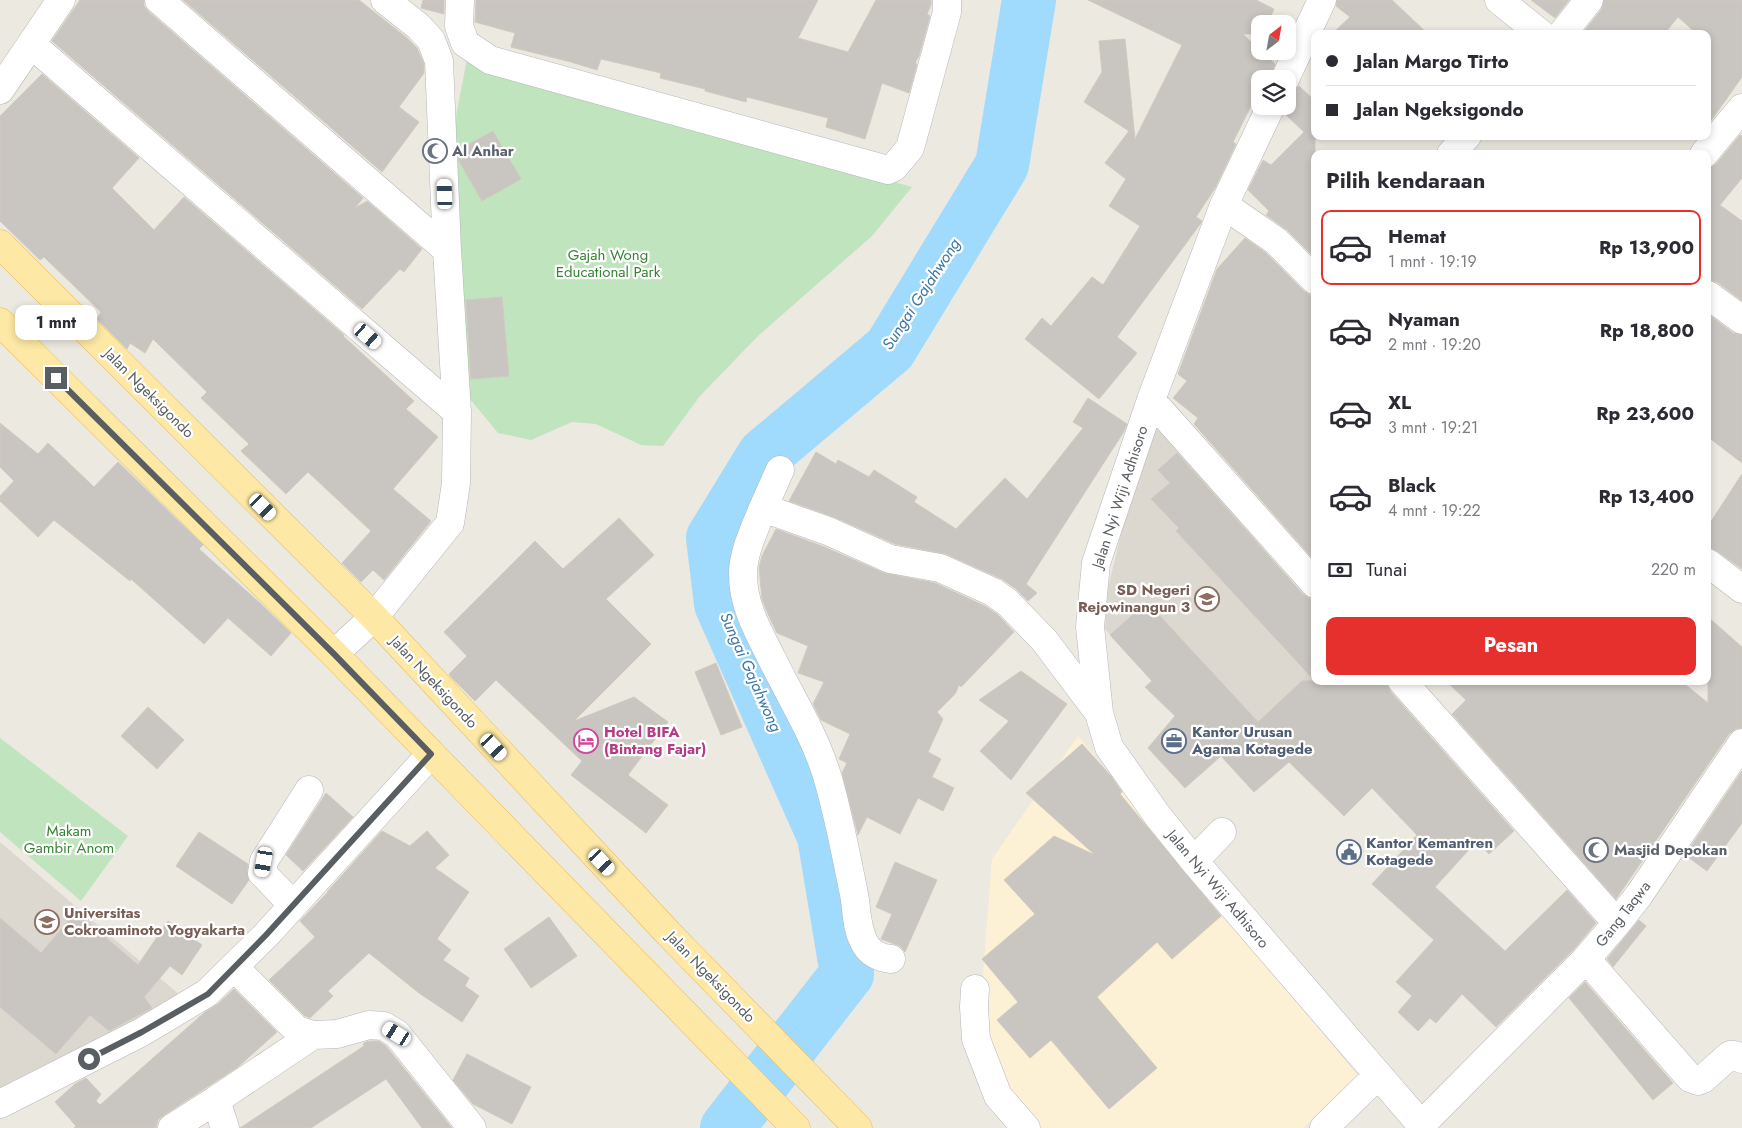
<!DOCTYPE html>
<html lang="id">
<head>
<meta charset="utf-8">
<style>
  body { margin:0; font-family:Jost,sans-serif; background:#f2f2f3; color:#2b2b33; height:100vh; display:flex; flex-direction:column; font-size:19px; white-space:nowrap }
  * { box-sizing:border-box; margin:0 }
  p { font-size:16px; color:#7c7c81 }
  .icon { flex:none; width:28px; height:28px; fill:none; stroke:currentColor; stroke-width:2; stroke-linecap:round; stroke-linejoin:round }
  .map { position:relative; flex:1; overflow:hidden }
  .panel { position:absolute; left:1311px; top:150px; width:400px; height:535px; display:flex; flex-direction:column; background:#fff; border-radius:10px; box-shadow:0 2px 8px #0003 }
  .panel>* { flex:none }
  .hud { position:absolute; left:1311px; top:30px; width:400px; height:110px; border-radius:10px; box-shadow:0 2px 8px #0003; display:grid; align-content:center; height:110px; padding:0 15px; background:#fff }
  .needle { width:32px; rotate:31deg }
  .controls { position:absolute; left:1251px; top:15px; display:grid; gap:10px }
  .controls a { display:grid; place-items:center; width:45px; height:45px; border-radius:10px; background:#fff; box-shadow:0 2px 8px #0003; font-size:25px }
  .end { position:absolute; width:22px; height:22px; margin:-11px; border:6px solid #595e62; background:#fff; box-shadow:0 0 0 2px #fff }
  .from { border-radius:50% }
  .bubble { position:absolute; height:35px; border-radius:10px; background:#fff; box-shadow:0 2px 8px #0003; font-size:16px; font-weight:700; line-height:35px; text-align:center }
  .car { position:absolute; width:15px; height:30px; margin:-15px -8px; border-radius:6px; box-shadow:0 0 4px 1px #0007; background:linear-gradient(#fff 24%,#345 0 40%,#fff 0 76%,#345 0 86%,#fff 0) }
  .hud b { display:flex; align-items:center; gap:18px; height:48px; font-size:19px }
  .hud b+b { border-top:1px solid #e1e1e2 }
  .hud i { width:12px; height:12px; background:#2b2b33 }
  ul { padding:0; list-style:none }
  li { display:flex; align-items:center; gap:15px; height:75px; margin:0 10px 8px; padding:0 5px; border:2px solid transparent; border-radius:10px }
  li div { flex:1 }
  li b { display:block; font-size:19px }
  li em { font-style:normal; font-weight:700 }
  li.current { border-color:#e5302e }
  li>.icon { width:45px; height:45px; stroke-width:1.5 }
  h2 { padding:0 15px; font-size:22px; line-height:60px }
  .pay { display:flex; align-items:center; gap:12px; height:55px; padding:0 15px; font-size:19px }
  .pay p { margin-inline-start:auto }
  .primary-button { display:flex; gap:10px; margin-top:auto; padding:10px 15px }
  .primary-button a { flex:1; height:58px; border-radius:10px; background:#e5302e; color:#fff; font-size:20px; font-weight:700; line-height:58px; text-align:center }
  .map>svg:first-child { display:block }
  .commercial { fill:#fdf1d5 }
  .education { fill:#dcd8cf }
  .green { fill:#c0e4bd }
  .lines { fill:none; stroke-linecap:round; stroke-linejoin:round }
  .river { stroke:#a0dbfd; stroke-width:54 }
  .building { fill:#c9c5c0; stroke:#d1cabf }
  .minor-casing { stroke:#b4b7bb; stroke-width:29 }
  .major-casing { stroke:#eeb958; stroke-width:29 }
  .minor { stroke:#fff; stroke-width:28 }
  .major { stroke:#fde9a5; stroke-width:28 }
  .route { stroke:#595e62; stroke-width:6 }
  .labels { text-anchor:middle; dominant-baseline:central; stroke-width:4.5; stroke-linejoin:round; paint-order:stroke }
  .worship-label { font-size:15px; font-weight:bold; fill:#5b616d; stroke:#fff; text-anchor:start }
  .park-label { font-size:15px; fill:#388436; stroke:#fff }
  .street-label { font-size:15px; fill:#595e62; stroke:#fff }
  .education-label { font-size:15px; font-weight:bold; fill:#785e54; stroke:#fff; text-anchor:end }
  .hotel-label { font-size:15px; font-weight:bold; fill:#b23c85; stroke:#fff; text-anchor:start }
  .service-label { font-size:15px; font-weight:bold; fill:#4e5e75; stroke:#fff; text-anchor:start }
  .water-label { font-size:16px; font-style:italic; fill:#3c77a5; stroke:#fff }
</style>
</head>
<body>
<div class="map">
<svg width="1742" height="1128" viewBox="0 0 1742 1128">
  <rect width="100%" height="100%" fill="#ece9e1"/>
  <path class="commercial" d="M1078 736 1357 1075 1303 1128H1027L998 1096 983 973 992 859Z"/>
  <path class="education" d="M1155 420 1315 610V681L1344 714 1254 792 1105 629 1108 588 1122 530 1135 478Z
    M0 842 187 1001 0 1096Z"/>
  <path class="green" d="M467 59 912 187 872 236 758 336 700 396 663 446 641 445 596 424 572 422 531 440 498 433 456 382 449 153Z
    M0 738 128 836 81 901 0 832Z"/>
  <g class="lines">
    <path class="river" d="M727 1128 847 974 824 836 721 604 713 538 764 455 890 349 1002 165 1029 0"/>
  </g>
  <path class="building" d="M80 0H144V6L149 12 363 198 355 208 367 201 422 249 404 272 400 269 362 309 52 41Z
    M183 0H359L407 38 417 48 424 64V73L399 107 419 122 382 172Z
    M423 0H444V14L421 8Z
    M476 0H818L798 38 848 52 876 0H931V5L927 14 930 16 919 56 915 63 917 64 909 93 882 83 865 139 826 127 828 118 747 97 746 102 705 91V89L660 78 661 73 601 59 597 70 571 62 511 47 515 33 475 22Z
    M1088 0H1256L1274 9 1267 24H1260V34H1243L1256 47 1254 51H1261L1275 64 1270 79H1260V91L1259 90 1233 142 1236 144 1215 188 1196 217 1202 221 1201 223 1117 337 1137 353 1099 399 1025 339 1042 318 1051 326 1092 277 1103 285 1140 226 1109 206 1126 179 1105 163 1129 131 1084 102 1102 72 1099 41 1125 39 1135 139 1182 45Z
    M1337 0H1392L1428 34H1332L1350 17 1336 6Z
    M1531 0H1569L1555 18Z
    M1604 0H1742V77L1708 125V34H1697L1678 17 1664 34H1582L1601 10Z
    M42 74 139 158 112 188 154 230 184 197 344 335 343 336 414 401 406 409 438 437 393 489 431 521 384 580 373 570 361 582 342 563 371 531 308 472 286 494 241 451 249 444 201 398 207 392 153 339 145 353 130 343 127 349 97 319 101 312 44 257 40 260 0 221V116Z
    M1299 86 1315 101V258L1287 230 1266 215 1269 211 1248 190 1263 160 1271 165 1304 132 1285 114 1288 106V94L1294 91Z
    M493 131 521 179 482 201 459 161 458 150Z
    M1740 135 1742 136V178L1720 205 1742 221V301L1717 282 1708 280V169L1716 164Z
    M1245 238 1266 253 1304 291 1310 295H1315V561L1194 424 1198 418 1173 398 1187 381 1178 374 1217 269Z
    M502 297 509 376 471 379 466 300Z
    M1708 314 1733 333 1742 335V463L1708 437Z
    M1088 398 1127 424 1123 433 1026 584 1037 593 1028 601 1016 589 1002 579 946 554 895 544 834 517 789 501 816 452 836 464 838 460 869 477 874 470 917 497 914 502 956 529 1005 478 1027 499 1083 428 1073 422Z
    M0 423 38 454 48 443 94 487 118 462 203 545 199 549 260 603 291 633 271 656 228 618 204 644 131 579 130 581 54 520 38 537 0 501V496L14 481 0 467Z
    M1177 453 1303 594 1310 599H1315V681H1387L1390 691 1514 831 1489 854 1477 841 1435 887 1505 951 1567 890 1596 923 1575 948 1496 1027 1462 994 1436 1023 1430 1018 1418 1031 1398 1012 1412 996 1396 982 1434 940 1372 884 1417 835 1372 788 1344 816 1289 762 1254 792 1221 756 1185 788 1148 748 1175 716 1145 687 1152 681 1110 635 1147 602 1258 722 1302 681H1315L1176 531 1179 528 1151 499 1170 483 1158 470Z
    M1742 474V569L1717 551 1708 548V526Z
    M619 518 654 555 606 599 651 644 574 721 634 697 668 722 628 775 668 805 646 833 571 775 582 761 496 680 475 701 451 677 449 674 467 656 444 632 535 541 563 569Z
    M776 529 822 546 884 573 935 583 985 606 997 614 1014 632 961 687 959 685 955 694 937 712 943 719 928 752 941 759 932 777 954 788 943 811 918 798 900 834 867 817 858 835 842 773 847 763 839 759 850 734 821 720 813 704 824 682 798 673 808 646 777 633 767 612 762 599 759 568 762 556Z
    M1708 617 1742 647V728L1735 729 1729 734 1616 899 1452 714 1466 700 1446 681H1681L1708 703Z
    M716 663 742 727 721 735 695 672Z
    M1021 671 1067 704 1011 780 980 751 1009 721 979 700Z
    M148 707 184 740 157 769 121 736Z
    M1082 744 1111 776 1122 792 1120 794 1221 916 1172 959 1157 942 1097 997 1157 1068 1109 1109 1051 1040 1030 1058 997 1020 1018 1002 982 959 1035 914 1004 880 1054 836 1095 855 1026 793Z
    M1742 771V823L1707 871 1685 855Z
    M326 793 353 817 303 871 286 855Z
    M382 831 410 846 427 831 449 855 435 868 469 892 437 939 451 950 443 960 469 978 465 986 479 996 462 1022 419 993 369 953 328 991 333 996 310 1018 305 1016 269 980 315 937 300 921 328 892H327Z
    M199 832 248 864 247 871 249 880 232 904 176 866Z
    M895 862 937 880 905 952 900 946 881 939 892 914 876 907Z
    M76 912 138 965 168 921 202 945 182 975 170 966 144 997 152 1008 109 1031 90 1015 56 1054 0 1007V918L41 953Z
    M549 917 577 956 531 988 504 949Z
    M1639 920 1646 926 1613 967 1607 959Z
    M1585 982 1673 1083 1653 1100 1569 998Z
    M234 989 277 1032 238 1067 164 1115 158 1120 156 1128H74L76 1126 55 1102 75 1084 86 1078 101 1094 96 1101 100 1105 205 1012 218 1004Z
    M371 1041H379L386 1046 452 1128H422L386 1079 311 1128H240L364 1046 363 1044 366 1042Z
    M467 1054 531 1087 512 1124 473 1104 453 1080Z"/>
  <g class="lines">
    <defs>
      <path id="minor" d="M159 0 447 250
        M460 0 459 26 465 43 490 60 888 170 894 167 910 148 947 12V0
        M1499 0 1541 34
        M1562 34 1589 0
        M31 44 457 412
        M1285 79 1322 0
        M0 90 61 0
        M1271 106 1224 205 1151 400 1096 563 1090 627 1099 713 1109 747 1157 815 1194 861 1424 1128
        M1451 154 1467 136
        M1704 154 1742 108
        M1224 205 1276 241 1315 280
        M1708 295 1742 320
        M1151 400 1315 584
        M763 508 780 470
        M1708 563 1742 589
        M334 654 374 617 450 523 456 483 457 412 447 250 439 61 431 40 418 26 385 0
        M1402 681 1617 923
        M1194 861 1222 832
        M293 905 262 873 264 861 309 790
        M891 959C880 958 869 953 864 942 856 927 857 910 854 894 846 855 839 817 828 779 816 737 791 698 772 659 758 631 743 606 743 574 743 552 755 528 763 508L828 531 890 559 940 568 993 592 1007 602 1044 640 1099 713
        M1586 959 1690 1078 1698 1081 1703 1079 1730 1055H1735L1742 1059
        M234 967 297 1030 313 1035 337 1034 369 1025 384 1026 397 1034 472 1128
        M975 989 974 1007 976 1039 998 1096 1026 1128
        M216 1100 225 1128
        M0 1104 142 1032 207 993 266 935 431 754
        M1421 1125 1586 959 1617 923 1639 895 1742 743
        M172 1128 216 1100 313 1035
        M1324 1128 1377 1076"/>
      <path id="major" d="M0 244 374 617 668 933 858 1128
        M0 322 334 654 796 1128"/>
    </defs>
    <use href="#minor" class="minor-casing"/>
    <use href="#major" class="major-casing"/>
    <use href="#minor" class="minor"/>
    <use href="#major" class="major"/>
  </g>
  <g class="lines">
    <path class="route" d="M56 378 334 654 431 754 266 935 208 994 142 1032 89 1059"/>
  </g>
  <defs>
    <symbol id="mosque-ring" viewBox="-11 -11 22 22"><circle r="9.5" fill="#fff" stroke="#6b7280" stroke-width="1.5"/><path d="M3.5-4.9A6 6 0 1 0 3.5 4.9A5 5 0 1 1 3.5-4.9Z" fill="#6b7280"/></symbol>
    <symbol id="school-ring" viewBox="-11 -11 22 22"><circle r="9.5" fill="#fff" stroke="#8d6e63" stroke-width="1.5"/><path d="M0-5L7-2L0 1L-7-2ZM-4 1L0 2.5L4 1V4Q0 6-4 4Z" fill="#8d6e63"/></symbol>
    <symbol id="hotel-ring" viewBox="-11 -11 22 22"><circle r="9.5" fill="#fff" stroke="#d1479c" stroke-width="1.5"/><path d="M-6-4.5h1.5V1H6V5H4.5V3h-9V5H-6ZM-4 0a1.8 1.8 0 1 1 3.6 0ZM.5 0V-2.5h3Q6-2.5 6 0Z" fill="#d1479c"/></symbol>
    <symbol id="office-ring" viewBox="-11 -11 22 22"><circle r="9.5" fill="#fff" stroke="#5c6f8a" stroke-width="1.5"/><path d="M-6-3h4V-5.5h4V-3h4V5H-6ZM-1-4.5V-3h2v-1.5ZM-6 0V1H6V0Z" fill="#5c6f8a"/></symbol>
    <symbol id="civic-ring" viewBox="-11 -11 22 22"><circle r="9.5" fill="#fff" stroke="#5c6f8a" stroke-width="1.5"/><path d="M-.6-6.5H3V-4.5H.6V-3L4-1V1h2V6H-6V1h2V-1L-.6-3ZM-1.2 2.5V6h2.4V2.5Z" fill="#5c6f8a"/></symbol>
    <symbol id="university-ring" viewBox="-11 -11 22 22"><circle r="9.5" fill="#fff" stroke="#8d6e63" stroke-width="1.5"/><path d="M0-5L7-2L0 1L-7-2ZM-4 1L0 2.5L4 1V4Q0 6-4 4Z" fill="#8d6e63"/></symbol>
  </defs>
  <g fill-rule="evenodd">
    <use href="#mosque-ring" x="421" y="137" width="28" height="28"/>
    <use href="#school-ring" x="1193" y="585" width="28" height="28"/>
    <use href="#hotel-ring" x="572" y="727" width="28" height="28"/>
    <use href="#office-ring" x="1160" y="727" width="28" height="28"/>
    <use href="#mosque-ring" x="1582" y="836" width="28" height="28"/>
    <use href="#civic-ring" x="1335" y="838" width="28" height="28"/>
    <use href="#university-ring" x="33" y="908" width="28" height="28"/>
  </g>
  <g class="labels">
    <g class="worship-label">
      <text x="452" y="151">Al Anhar</text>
      <text x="1614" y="850">Masjid Depokan</text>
    </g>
    <g class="park-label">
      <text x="608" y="255">Gajah Wong<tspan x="608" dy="17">Educational Park</tspan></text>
      <text x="69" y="831">Makam<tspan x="69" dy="17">Gambir Anom</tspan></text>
    </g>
    <g class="street-label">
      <text transform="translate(149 393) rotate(45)">Jalan Ngeksigondo</text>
      <text transform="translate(1120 497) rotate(-72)">Jalan Nyi Wiji Adhisoro</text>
      <text transform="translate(434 682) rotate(47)">Jalan Ngeksigondo</text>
      <text transform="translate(1218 889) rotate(50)">Jalan Nyi Wiji Adhisoro</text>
      <text transform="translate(1623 914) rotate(-52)">Gang Taqwa</text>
      <text transform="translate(711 977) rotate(46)">Jalan Ngeksigondo</text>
    </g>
    <g class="education-label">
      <text x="1190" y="590">SD Negeri<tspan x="1190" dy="17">Rejowinangun 3</tspan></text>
      <text x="64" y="913" text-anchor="start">Universitas<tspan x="64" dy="17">Cokroaminoto Yogyakarta</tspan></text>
    </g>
    <g class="hotel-label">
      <text x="604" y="732">Hotel BIFA<tspan x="604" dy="17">(Bintang Fajar)</tspan></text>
    </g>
    <g class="service-label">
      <text x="1192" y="732">Kantor Urusan<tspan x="1192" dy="17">Agama Kotagede</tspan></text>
      <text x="1366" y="843">Kantor Kemantren<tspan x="1366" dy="17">Kotagede</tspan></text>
    </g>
    <g class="water-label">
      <text transform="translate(921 294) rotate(-57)">Sungai Gajahwong</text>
      <text transform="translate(751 672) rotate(66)">Sungai Gajahwong</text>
    </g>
  </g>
</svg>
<div class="controls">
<a><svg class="needle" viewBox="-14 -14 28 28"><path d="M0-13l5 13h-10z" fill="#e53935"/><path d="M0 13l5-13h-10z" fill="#7c7c81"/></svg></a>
<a><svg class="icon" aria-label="layers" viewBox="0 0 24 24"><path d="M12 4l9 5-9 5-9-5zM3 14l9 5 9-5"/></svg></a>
</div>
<i class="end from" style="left:89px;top:1059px"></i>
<i class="end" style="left:56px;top:378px"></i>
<div class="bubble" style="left:15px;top:305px;width:82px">1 mnt</div>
<i class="car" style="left:445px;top:194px;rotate:358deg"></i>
<i class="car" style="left:368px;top:336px;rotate:131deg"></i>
<i class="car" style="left:263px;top:507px;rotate:135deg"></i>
<i class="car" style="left:494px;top:747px;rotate:137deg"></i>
<i class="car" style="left:264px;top:862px;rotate:190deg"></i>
<i class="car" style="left:602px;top:862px;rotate:137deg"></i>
<i class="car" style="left:397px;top:1034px;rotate:301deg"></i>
<div class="hud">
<b><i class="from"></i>Jalan Margo Tirto</b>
<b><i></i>Jalan Ngeksigondo</b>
</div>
<section class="panel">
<h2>Pilih kendaraan</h2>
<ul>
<li class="current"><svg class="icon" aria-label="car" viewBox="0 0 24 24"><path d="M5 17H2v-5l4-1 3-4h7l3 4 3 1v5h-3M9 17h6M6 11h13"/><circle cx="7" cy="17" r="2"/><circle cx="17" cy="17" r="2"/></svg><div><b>Hemat</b><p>1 mnt · 19:19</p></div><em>Rp 13,900</em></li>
<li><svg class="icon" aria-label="car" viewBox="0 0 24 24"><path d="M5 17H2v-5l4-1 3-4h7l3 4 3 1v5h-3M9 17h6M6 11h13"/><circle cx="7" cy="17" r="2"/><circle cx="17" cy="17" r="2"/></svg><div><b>Nyaman</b><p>2 mnt · 19:20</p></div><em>Rp 18,800</em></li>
<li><svg class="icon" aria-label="car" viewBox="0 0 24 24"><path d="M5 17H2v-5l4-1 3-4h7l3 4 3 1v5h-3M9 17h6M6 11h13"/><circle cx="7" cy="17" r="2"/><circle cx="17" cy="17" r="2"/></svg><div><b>XL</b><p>3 mnt · 19:21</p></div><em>Rp 23,600</em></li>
<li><svg class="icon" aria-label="car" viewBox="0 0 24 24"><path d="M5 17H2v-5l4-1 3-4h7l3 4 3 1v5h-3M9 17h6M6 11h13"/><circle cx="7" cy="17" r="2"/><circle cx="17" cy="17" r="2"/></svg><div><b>Black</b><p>4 mnt · 19:22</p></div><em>Rp 13,400</em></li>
</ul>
<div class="pay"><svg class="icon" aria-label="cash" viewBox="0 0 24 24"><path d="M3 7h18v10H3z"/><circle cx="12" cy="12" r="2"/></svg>Tunai<p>220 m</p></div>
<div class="primary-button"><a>Pesan</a></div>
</section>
</div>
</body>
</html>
